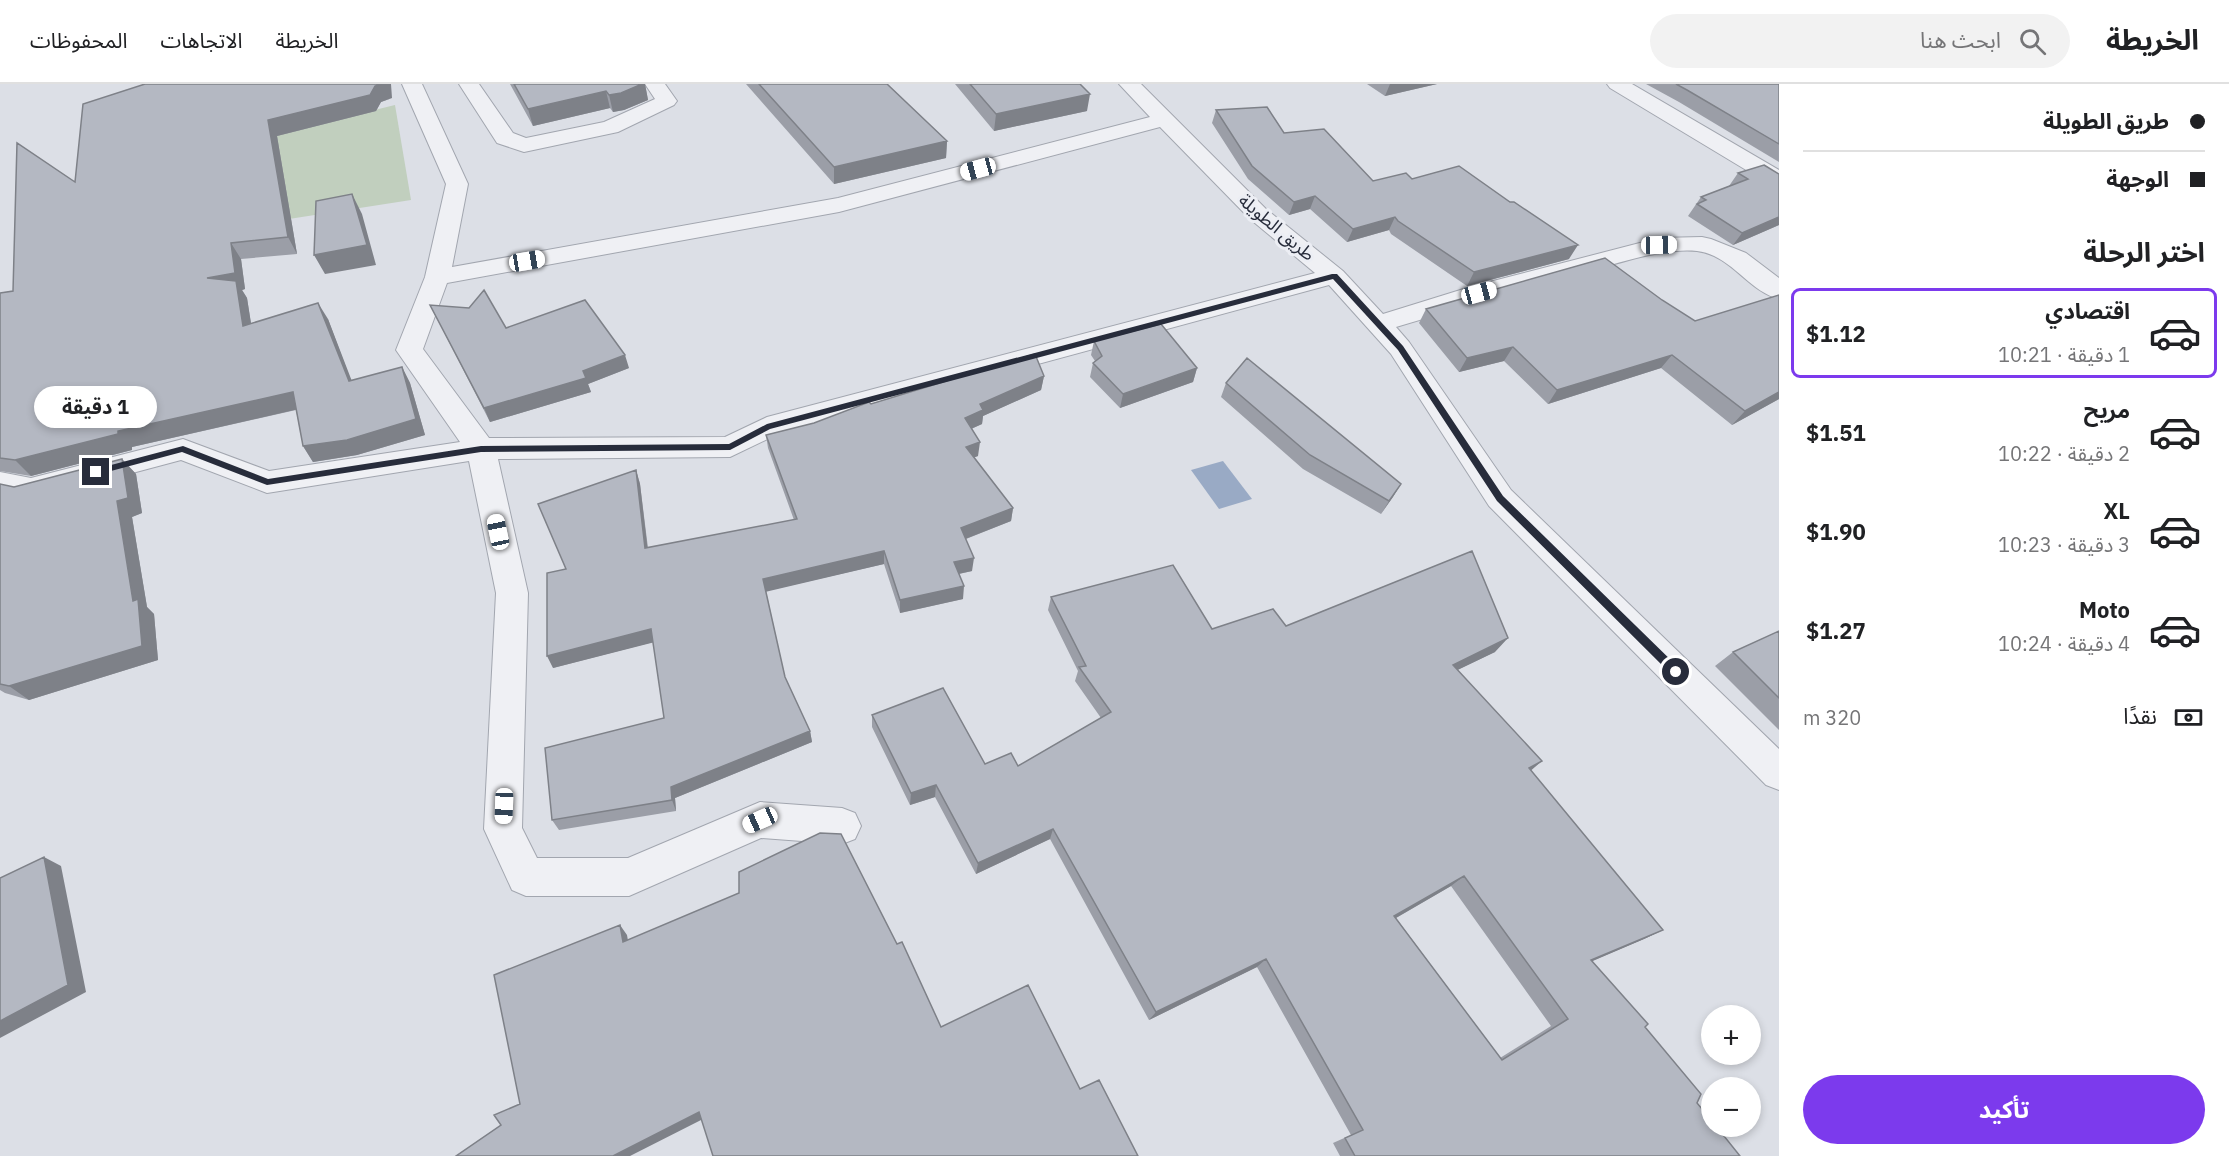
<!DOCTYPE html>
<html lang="ar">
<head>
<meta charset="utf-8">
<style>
  body { margin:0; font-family:"IBM Plex Sans","Noto Sans Arabic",sans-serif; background:#f2f2f2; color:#202124; direction:rtl; height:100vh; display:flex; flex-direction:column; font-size:22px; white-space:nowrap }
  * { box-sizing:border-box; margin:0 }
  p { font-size:20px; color:#757577 }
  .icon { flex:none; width:33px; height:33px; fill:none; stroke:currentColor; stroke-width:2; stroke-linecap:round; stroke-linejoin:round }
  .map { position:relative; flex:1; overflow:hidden; direction:ltr }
  .sheet { display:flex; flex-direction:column; background:#fff; width:450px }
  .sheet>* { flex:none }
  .guide { display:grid; align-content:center; height:132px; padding:0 24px; background:#fff }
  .tools { position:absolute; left:1701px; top:921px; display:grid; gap:12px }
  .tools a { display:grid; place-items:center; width:60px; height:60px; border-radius:50%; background:#fff; box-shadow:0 3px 9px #0003; font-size:30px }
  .end { position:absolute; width:27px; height:27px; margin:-14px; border:8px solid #272c3b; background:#fff; box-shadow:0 0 0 3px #fff }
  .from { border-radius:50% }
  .bubble { position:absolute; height:42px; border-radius:21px; background:#fff; box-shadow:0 3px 9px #0003; font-size:20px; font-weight:700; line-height:42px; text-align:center; direction:rtl }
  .car { position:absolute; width:18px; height:36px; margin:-18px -9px; border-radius:8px; box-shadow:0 0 4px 2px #0007; background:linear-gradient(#fff 24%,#345 0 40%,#fff 0 76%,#345 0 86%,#fff 0) }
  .guide b { display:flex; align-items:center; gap:21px; height:57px; font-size:22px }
  .guide b+b { border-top:2px solid #e0e0e0 }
  .guide i { width:15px; height:15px; background:#202124 }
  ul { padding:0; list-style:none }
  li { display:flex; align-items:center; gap:18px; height:90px; margin:0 12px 9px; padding:0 12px; border:3px solid transparent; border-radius:9px }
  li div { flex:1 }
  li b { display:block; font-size:22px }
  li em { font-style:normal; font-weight:700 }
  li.current { border-color:#7c3aed }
  li>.icon { width:54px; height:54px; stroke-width:1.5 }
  h2 { padding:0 24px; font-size:27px; line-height:72px }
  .pay { display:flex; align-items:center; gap:15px; height:66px; padding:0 24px; font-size:22px }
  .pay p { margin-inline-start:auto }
  .button { display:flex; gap:12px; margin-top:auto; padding:12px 24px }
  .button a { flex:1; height:69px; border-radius:36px; background:#7c3aed; color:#fff; font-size:24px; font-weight:700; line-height:69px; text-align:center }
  header { display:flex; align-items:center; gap:36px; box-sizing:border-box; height:84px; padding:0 30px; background:#fff; border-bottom:2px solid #e0e0e0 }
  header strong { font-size:28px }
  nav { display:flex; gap:33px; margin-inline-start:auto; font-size:21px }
  .search { width:420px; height:54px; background:#f2f2f2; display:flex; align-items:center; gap:15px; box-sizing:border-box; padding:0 21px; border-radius:33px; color:#757577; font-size:22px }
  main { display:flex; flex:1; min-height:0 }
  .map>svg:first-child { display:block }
  .green { fill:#c1cfbe }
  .water { fill:#99aac5 }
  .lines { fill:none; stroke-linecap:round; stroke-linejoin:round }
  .minor-casing { stroke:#a2a6af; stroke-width:2 }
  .minor { fill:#eff0f4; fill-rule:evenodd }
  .wall { fill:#9b9ea7; fill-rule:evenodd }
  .shaded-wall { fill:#7e8188 }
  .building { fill:#b4b8c2; stroke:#7e8188; stroke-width:1.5; fill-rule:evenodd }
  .route { fill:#272c3b }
  .labels { text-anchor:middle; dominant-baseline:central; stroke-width:6; stroke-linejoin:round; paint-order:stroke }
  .street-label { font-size:18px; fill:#272c3b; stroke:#eceef4 }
</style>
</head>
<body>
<header>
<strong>الخريطة</strong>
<div class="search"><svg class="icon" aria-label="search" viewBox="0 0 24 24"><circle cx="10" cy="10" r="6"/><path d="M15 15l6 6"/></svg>ابحث هنا</div>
<nav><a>الخريطة</a><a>الاتجاهات</a><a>المحفوظات</a></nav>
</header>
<main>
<section class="sheet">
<div class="guide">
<b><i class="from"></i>طريق الطويلة</b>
<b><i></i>الوجهة</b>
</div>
<h2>اختر الرحلة</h2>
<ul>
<li class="current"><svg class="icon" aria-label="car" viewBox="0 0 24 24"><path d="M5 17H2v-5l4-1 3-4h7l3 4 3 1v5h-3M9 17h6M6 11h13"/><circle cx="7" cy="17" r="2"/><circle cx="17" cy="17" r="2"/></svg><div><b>اقتصادي</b><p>1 دقيقة · 10:21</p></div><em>$1.12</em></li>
<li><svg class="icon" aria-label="car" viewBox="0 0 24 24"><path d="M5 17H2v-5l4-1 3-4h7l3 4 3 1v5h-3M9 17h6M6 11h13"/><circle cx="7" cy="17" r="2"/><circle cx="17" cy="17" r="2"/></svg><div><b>مريح</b><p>2 دقيقة · 10:22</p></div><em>$1.51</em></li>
<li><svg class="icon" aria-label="car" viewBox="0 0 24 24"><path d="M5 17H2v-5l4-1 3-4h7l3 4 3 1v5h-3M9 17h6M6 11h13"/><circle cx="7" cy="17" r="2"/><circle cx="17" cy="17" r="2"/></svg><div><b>XL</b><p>3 دقيقة · 10:23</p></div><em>$1.90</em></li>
<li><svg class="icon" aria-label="car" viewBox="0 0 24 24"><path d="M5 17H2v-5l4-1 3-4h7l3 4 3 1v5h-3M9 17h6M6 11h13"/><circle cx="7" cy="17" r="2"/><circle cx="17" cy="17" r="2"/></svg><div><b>Moto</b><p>4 دقيقة · 10:24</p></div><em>$1.27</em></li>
</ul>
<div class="pay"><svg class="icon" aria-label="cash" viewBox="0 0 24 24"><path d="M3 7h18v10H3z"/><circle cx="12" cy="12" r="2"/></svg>نقدًا<p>320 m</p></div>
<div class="button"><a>تأكيد</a></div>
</section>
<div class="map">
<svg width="1779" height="1072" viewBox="0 0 1779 1072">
  <rect width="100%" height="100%" fill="#dcdfe6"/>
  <path class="green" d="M395 21 411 116 289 135 268 52Z"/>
  <path class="water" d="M1223 377 1252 415 1219 425 1191 386Z"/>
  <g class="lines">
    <defs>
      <path id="minor" d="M402 0H422L468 100 452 183 838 114 1150 33 1119 0H1141L1266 125 1343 187 1383 230 1470 203 1659 154 1702 153 1711 155 1746 169 1779 194V215C1748 207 1731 171 1697 167 1659 164 1621 179 1585 188 1522 206 1459 224 1396 243L1409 258 1511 406 1779 665V706L1766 701 1489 422 1391 270 1329 201 776 351 730 373 498 375 528 509 522 744 537 774H628L760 718 842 724 855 729 861 742 855 755 842 760 761 754 629 812H526L512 806 484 745 496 509 469 377 267 409 181 376 31 416 0 410V388L31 394 183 355 269 387 460 358 396 266 425 193 446 100ZM1160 43 1250 135 1315 189 767 333 725 353 489 354 423 265 447 199 839 128Z
        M459 0H479L513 49 526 54 604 38 655 15 645 0H665L677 17 674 21 618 48 524 68 497 59Z
        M1607 0H1632L1779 86V103L1771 101 1610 4Z"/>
    </defs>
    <use href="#minor" class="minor-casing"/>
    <use href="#minor" class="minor"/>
  </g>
  <path class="wall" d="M510 0H645L648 16 624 26 613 28 610 24 533 42Z
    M746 0H887L947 57 946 74 834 100Z
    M955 0H1080L1087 27 994 47Z
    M1367 0H1437L1385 12Z
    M1646 0H1779V78L1679 18Z
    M392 14 381 18 376 27 277 52 297 170 241 175 245 205 242 206 247 214 251 240 328 235 351 297 402 283 410 299 425 351 357 371 313 378 303 362 296 326 132 363V366L31 392 0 387V209L13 207 75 98Z
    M1216 26 1284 49 1373 97 1412 95 1569 175 1467 202 1391 150 1389 146 1347 158 1310 125 1289 131 1248 95 1212 39Z
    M1738 89 1779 90V141L1733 161 1688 132 1701 113 1729 102Z
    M1605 174 1779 315 1732 341 1661 284 1548 320 1504 277 1459 288 1419 239 1426 225Z
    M430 221 506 244 629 284 588 300 591 308 490 338Z
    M1094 257 1197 284 1193 298 1120 324 1090 293 1093 279 1095 277 1091 271Z
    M1044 292 1041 306 983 332 982 340 971 345 978 372 974 373 1013 424 1011 437 966 455 972 487 959 490 963 515 900 529 884 480 766 507 785 593 810 647 812 658 675 714 676 727 559 746 552 736 664 634 653 558 553 584 566 485 636 386 640 400 648 464 794 436 768 364 766 351 814 339 871 320Z
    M1226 299 1401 400 1381 430 1303 385 1221 313Z
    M122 375 136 390 142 429 132 433 147 523 154 530 158 576 29 616 5 609 0 606V400L14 403Z
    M1051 513 1212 545 1286 542 1495 568 1457 586 1530 687 1663 846 1644 855 1592 877 1645 943 1697 1019 1740 1072H1340L1333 1059 1351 1051 1257 883 1149 936 1050 755 976 790 935 713 910 721 872 643V631L985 680 1018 682 1101 634 1075 597 1078 587 1048 526ZM1451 802 1551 942 1500 974 1396 834Z
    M1779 547V646L1715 582 1733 568Z"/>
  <path class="shaded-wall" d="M381 0H391L392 14 381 18 376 27 277 52 297 170 288 153 268 36Z
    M642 0H645L648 16 624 26 613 28 609 11Z
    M1390 0H1437L1385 12Z
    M606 7 610 24 533 42 528 25Z
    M1090 10 1087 27 994 47 996 30Z
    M947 57 946 74 834 100V83Z
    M352 110 362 130 376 181 325 190 314 171Z
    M1315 112 1310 125 1289 131 1294 118Z
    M1395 133 1389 146 1347 158 1353 145Z
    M1779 133V141L1733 161 1742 149Z
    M231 159 241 175 245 205 242 206 247 214 254 258 207 194Z
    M1578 161 1569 175 1467 202 1474 188Z
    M318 219 328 235 358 313 349 297Z
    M1513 263 1504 277 1459 288 1467 274Z
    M625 271 629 284 588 300 591 308 490 338 484 324Z
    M1672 271 1661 284 1548 320 1557 306Z
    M402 283 410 299 425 351 357 371 313 378 303 362Z
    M1197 284 1193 298 1120 324 1123 310Z
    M1044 292 1041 306 983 332 982 340 964 348 965 334 980 320Z
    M293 308 303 324 132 363V366L31 392 15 376 118 347Z
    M1779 308V315L1732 341 1745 327Z
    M980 358 978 372 965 377 966 363Z
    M122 375 136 390 142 429 132 433 147 523 154 530 158 576 29 616 9 602 133 517 117 417Z
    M636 386 640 400 649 477 645 464Z
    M1401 400 1393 413 1381 430 1389 417Z
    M1013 424 1011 437 960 457 961 444Z
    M884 467V480L765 508 763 495Z
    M974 474 972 487 953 491 954 478Z
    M964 502 963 515 900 529V516Z
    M651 545 655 558 553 584 547 572Z
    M1508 554 1495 568 1441 594 1453 581Z
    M810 647 812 658 675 714 676 727 672 716 671 703Z
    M1542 677 1528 689 1529 684Z
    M936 701 935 713 910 721 911 709Z
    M1053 745 1050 755 976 790 978 779Z
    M44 773 61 782 86 908 0 954V937Z
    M1464 792 1451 802 1382 842 1394 832Z
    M620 841 627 851 630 868 623 858Z
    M1663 846 1644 855 1574 885 1591 876Z
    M1266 875 1257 883 1149 936 1156 928Z
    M699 1028 705 1034 630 1072H613Z"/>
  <path class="building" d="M145 0H381L375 2 370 11 268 36 288 153 231 159 235 189 207 194 236 197 243 242 318 219 349 297 402 283 416 335 347 356 303 362 293 308 118 347V350L15 376 0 374V209L13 207 17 59 75 98 83 20Z
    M514 0H642L621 9 609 11 606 7 528 25Z
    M759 0H887L947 57 834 83Z
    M970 0H1080L1090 10 996 30Z
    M1676 0H1779V60L1687 6Z
    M1267 23 1284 49 1324 45 1373 97 1406 89 1412 95 1459 82 1510 118H1514L1578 161 1474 188 1398 137 1395 133 1353 145 1315 112 1294 118 1252 82 1216 26Z
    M1764 81 1779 90V133L1742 149 1697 120 1706 116 1701 113 1748 95 1738 89Z
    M352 110 367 161 314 171 316 117Z
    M1605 174 1662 216 1695 237 1779 211V308L1745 327 1672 271 1557 306 1513 263 1467 274 1426 225Z
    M484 206 506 244 585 216 625 271 583 287 586 294 484 324 430 221 469 224Z
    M1161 240 1197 284 1123 310 1093 279 1102 272 1094 257Z
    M1035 270 1044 292 980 320 983 326 965 334 980 358 966 363 1013 424 961 444 974 474 954 478 964 502 900 516 884 467 763 495 785 593 810 647 671 703 672 716 552 736 545 664 664 634 651 545 547 572V489L566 485 538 420 636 386 645 464 797 435 766 351 814 339 869 318 871 320Z
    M1247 274 1401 400 1389 417 1310 371 1226 299Z
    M122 375 128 414 117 417 133 517 138 515 142 562 9 602 0 600V400L14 403Z
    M1472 467 1508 554 1453 581 1542 677 1529 684 1663 846 1591 876 1648 940 1645 943 1701 1010 1697 1019 1712 1037V1042H1716L1740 1072H1355L1345 1054 1363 1046 1266 875 1156 928 1053 745 978 779 936 701 911 709 872 631 943 604 985 680 1011 669 1018 682 1111 628 1079 583 1086 582 1051 513 1173 481 1212 545 1273 525 1286 542ZM1464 792 1568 935 1502 976 1394 832Z
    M1779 547V614L1733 568Z
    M820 749 841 750 897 860 902 858 941 943 1028 901 1080 1005 1099 996 1138 1072H713L699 1028 613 1072H456L501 1041 494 1031 520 1020 494 891 620 841 623 858 739 809V788Z
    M44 773 68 901 0 937V794Z"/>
  <path class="route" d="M1332 190H1337L1403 262 1503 412 1680 585V591H1672L1497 417 1398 266 1333 195 770 345 730 366 481 368 267 401 182 368 96 391 92 388 96 385 183 362 268 395 481 362 729 360 767 340Z"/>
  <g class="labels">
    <g class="street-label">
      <text transform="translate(1277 143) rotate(40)">طريق الطويلة</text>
    </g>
  </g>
</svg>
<div class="tools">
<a>+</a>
<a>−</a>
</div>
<i class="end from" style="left:1676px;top:588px"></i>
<i class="end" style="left:96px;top:388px"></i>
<div class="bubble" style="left:34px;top:302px;width:123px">1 دقيقة</div>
<i class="car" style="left:978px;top:85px;rotate:255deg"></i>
<i class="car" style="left:1659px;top:161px;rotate:89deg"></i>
<i class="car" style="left:527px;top:177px;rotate:80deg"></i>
<i class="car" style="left:1479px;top:209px;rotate:75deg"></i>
<i class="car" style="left:498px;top:448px;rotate:348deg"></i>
<i class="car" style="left:504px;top:722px;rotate:182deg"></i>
<i class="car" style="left:760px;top:736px;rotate:246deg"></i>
</div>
</main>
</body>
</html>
